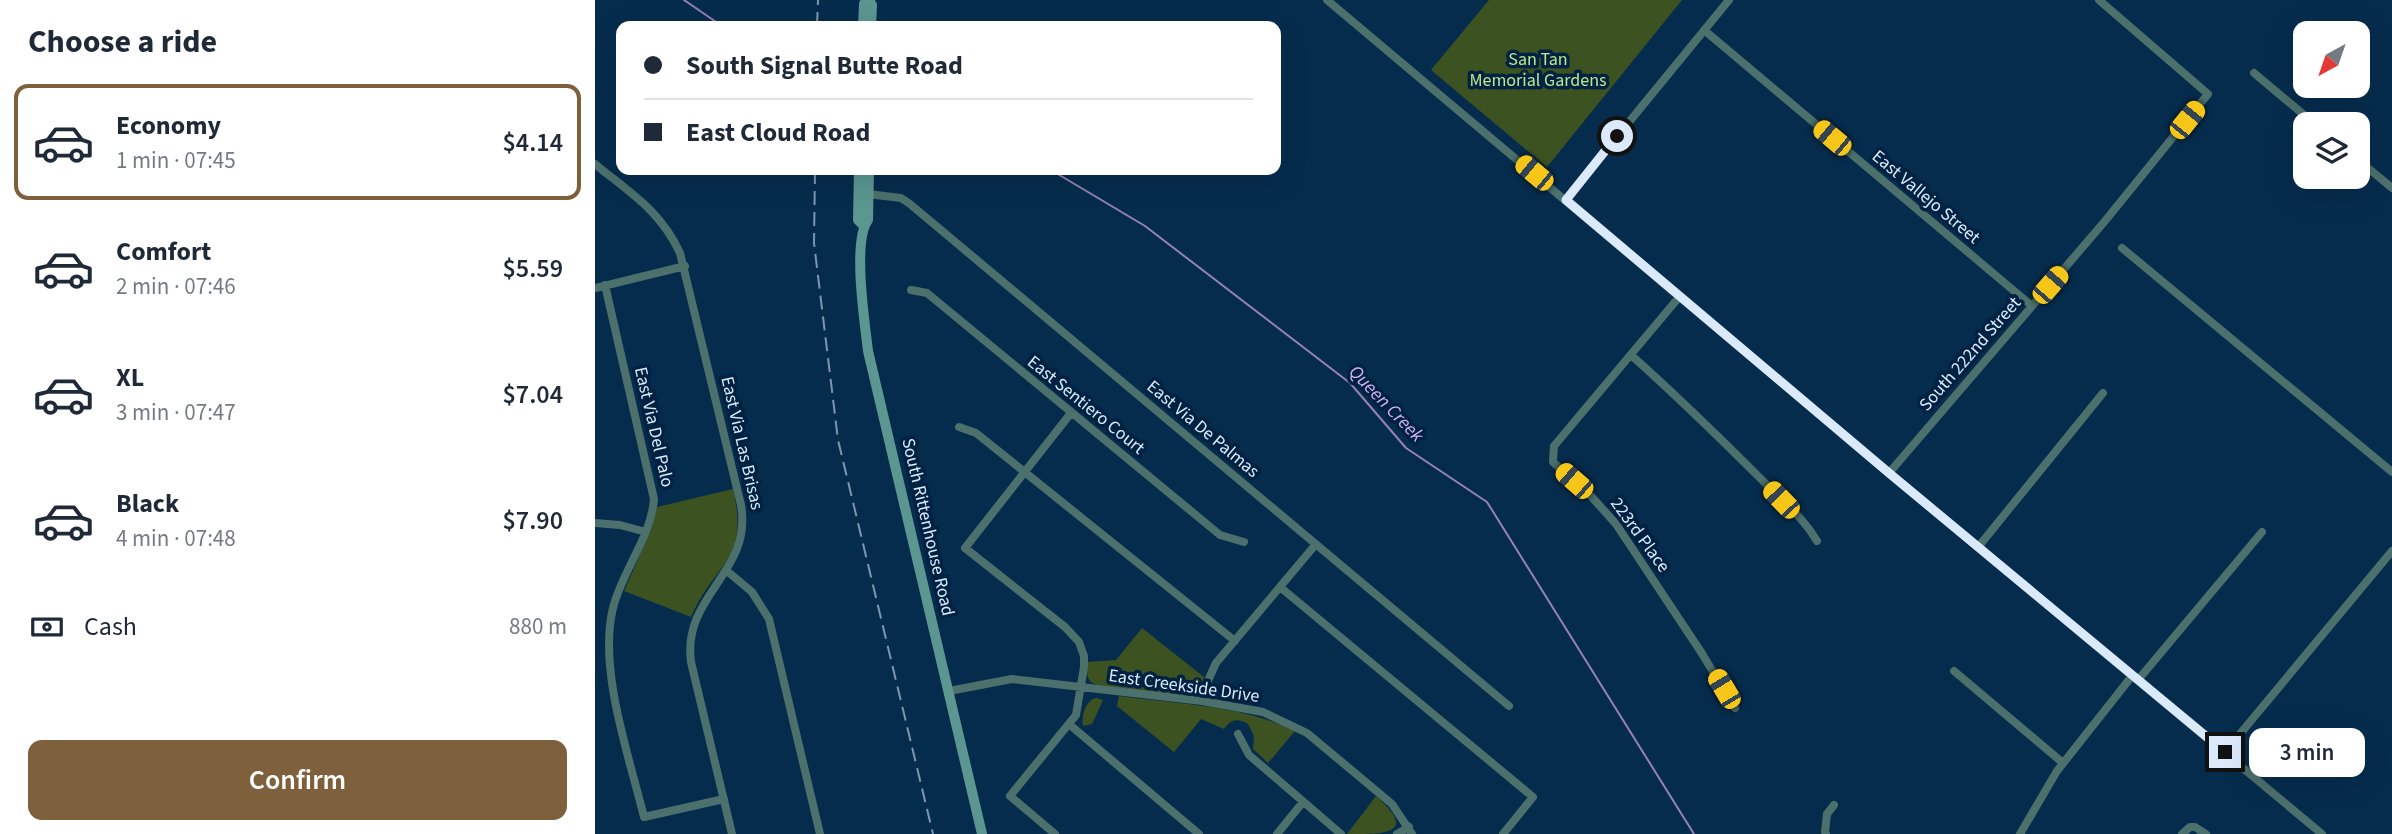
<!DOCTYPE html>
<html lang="en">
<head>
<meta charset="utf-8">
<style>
  body { margin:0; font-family:"Source Sans 3",sans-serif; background:#f6f6f7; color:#1f2937; height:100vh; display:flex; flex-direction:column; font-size:26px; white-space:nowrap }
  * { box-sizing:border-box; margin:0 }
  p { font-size:23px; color:#747a83 }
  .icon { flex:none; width:38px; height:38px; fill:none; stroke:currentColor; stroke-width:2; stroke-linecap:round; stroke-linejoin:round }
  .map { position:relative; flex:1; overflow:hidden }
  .panel { display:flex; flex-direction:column; background:#fff; width:595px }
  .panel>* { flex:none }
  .top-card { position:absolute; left:21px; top:21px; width:665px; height:154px; border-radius:14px; box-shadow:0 7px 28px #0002; display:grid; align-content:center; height:154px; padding:0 28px; background:#fff }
  .needle { width:46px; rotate:220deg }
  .buttons { position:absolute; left:1698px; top:21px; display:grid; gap:14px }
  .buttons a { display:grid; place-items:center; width:77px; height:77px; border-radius:14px; background:#fff; box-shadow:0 7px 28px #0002; font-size:35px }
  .end { position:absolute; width:32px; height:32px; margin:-16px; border:9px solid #dbeafa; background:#111; box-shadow:0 0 0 4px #111 }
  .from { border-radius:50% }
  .bubble { position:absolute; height:49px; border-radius:14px; background:#fff; box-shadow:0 7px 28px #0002; font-size:23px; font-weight:600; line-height:49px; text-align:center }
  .car { position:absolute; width:21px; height:42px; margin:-21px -10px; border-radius:9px; box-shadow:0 0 5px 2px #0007; background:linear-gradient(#f5c518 24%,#345 0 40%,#f5c518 0 76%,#345 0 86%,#f5c518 0) }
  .top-card b { display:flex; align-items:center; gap:24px; height:66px; font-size:26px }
  .top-card b+b { border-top:2px solid #e0e1e3 }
  .top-card i { width:18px; height:18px; background:#1f2937 }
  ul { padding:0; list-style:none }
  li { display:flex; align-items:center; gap:21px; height:116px; margin:0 14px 10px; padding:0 14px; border:4px solid transparent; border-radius:14px }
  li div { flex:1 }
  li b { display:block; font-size:26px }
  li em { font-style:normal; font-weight:600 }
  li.on { border-color:#7e613c }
  li>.icon { width:63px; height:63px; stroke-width:1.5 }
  h2 { padding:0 28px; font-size:32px; line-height:84px }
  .pay { display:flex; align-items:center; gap:18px; height:77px; padding:0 28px; font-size:26px }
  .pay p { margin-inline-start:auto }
  .button { display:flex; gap:14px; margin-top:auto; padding:14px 28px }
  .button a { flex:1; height:80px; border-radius:14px; background:#7e613c; color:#fff; font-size:28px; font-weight:600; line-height:80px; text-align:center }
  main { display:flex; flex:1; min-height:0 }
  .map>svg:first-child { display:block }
  .green { fill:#3d5221 }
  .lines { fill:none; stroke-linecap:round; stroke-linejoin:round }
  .stream { stroke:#9582b0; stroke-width:2 }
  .minor { stroke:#4c706c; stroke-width:8 }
  .secondary { stroke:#5c9691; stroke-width:10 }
  .rail { stroke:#7d96ae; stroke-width:2; stroke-dasharray:14 7; stroke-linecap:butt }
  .route { stroke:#dbeafa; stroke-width:9 }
  .labels { text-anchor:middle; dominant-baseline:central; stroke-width:7; stroke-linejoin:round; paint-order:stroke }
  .park-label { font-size:18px; fill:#bce78b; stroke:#002242 }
  .street-label { font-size:18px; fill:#dbeafa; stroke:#002242 }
  .water-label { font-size:19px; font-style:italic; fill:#d8b2f7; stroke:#002242 }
</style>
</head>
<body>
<main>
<section class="panel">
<h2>Choose a ride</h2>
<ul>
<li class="on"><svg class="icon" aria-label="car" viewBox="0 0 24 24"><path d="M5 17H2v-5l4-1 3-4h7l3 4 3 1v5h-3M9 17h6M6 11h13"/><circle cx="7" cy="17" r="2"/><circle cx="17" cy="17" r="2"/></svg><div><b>Economy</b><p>1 min · 07:45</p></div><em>$4.14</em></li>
<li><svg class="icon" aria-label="car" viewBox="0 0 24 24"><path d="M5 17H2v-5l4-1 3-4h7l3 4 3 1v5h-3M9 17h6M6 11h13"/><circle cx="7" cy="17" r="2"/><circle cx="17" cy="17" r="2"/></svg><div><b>Comfort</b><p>2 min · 07:46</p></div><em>$5.59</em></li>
<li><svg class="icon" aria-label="car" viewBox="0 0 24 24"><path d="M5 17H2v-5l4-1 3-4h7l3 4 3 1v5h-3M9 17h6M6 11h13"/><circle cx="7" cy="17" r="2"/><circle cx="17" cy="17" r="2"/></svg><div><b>XL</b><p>3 min · 07:47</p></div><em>$7.04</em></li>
<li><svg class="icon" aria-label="car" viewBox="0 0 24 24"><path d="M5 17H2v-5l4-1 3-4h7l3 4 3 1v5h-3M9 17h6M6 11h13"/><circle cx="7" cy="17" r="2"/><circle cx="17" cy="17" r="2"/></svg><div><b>Black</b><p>4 min · 07:48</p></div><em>$7.90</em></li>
</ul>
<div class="pay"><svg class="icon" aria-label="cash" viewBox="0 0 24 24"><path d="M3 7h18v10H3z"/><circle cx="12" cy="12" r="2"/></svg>Cash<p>880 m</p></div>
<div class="button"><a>Confirm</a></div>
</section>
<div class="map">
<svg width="1797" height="834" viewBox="0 0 1797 834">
  <rect width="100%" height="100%" fill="#062c4d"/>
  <path class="green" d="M894 0H1087L952 167 836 70Z
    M138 489C155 562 121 560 96 617L29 591 56 530 62 507Z
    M547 628 609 677 603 693 596 697 502 685C490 682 492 671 493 662L521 660Z
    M524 696C582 704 646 705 700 731L673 763 658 749 659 736 653 724C643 718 636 719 629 729L606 719 579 752 522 706Z
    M502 698 508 700 497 724 488 726C486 716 491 699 502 698Z
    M781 796C824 834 790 834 752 834Z"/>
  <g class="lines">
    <path class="stream" d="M89 0 127 26
      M456 170 550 226 755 383 811 448 892 502 1099 834"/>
    <path class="minor" d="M732 0 1294 473 1727 834
      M1109 30 1437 306
      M1659 73 1720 124
      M1762 159 1797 188
      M0 164C35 193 65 210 85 253L146 505C158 573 87 594 96 662L137 834
      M273 194 306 198 315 204 914 706
      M971 199 1134 0
      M1527 248 1797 472
      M10 285 59 499C56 538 27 571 18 608 3 669 34 756 49 817L129 799
      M0 288 90 266
      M316 290 332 293 625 535 649 542
      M1085 296 959 446 958 462 995 495 1021 524 1106 652 1140 708
      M1036 355C1082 396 1125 438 1169 482 1188 502 1208 517 1222 541
      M364 427 381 433 640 641
      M1294 473 1510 221 1613 94 1504 0
      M0 523 25 525 51 532
      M1384 546 1508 393
      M132 571 157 592 174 619 225 834
      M685 587 938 797 908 834
      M1359 671 1468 763
      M1543 680 1667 532
      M354 691 417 679 607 701 668 712 712 733 797 804 817 834
      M607 701 612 683 621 663 721 544
      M475 725 604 834
      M643 734 654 755 746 834
      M1630 752 1797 551
      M460 834 415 796 481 715 489 667V656L484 642 470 627 370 548 476 413
      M682 834 708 802
      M802 834 814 827
      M1231 834 1230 832 1232 814 1239 805
      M1425 834 1462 771 1537 676
      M1587 834 1595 827H1600L1611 834"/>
    <path class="secondary" d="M274 0 277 5 276 26
      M268 26 269 4 271 0
      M264 170 263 220 269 226
      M274 170 273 220C257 241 270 324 273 351L387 834"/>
    <path class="rail" d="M222 26 223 0
      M220 170 219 243 243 440 338 834"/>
  </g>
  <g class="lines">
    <path class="route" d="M1022 136 971 200 1294 473 1630 752"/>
  </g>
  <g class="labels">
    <g class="park-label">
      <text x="943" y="59">San Tan<tspan x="943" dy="21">Memorial Gardens</tspan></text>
    </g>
    <g class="street-label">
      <text transform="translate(1331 197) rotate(40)">East Vallejo Street</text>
      <text transform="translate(1375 354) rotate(-49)">South 222nd Street</text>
      <text transform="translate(491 405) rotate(39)">East Sentiero Court</text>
      <text transform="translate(59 427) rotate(77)">East Via Del Palo</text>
      <text transform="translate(608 429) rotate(40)">East Via De Palmas</text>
      <text transform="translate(147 443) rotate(77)">East Via Las Brisas</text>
      <text transform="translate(333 527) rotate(77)">South Rittenhouse Road</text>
      <text transform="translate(1045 535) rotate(54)">223rd Place</text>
      <text transform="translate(589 686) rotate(8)">East Creekside Drive</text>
    </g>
    <g class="water-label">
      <text transform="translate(791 404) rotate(46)">Queen Creek</text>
    </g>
  </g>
</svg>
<div class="buttons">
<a><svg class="needle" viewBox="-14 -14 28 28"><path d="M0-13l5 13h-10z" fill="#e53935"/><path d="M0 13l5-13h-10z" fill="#747a83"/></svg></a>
<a><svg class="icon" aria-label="layers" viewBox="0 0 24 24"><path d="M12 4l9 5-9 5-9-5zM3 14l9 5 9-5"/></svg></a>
</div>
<i class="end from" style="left:1022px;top:136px"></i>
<i class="end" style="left:1630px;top:752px"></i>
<div class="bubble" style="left:1654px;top:728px;width:116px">3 min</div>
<i class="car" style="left:1592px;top:120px;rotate:39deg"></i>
<i class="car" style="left:1237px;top:138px;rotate:310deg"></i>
<i class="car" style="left:939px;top:173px;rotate:310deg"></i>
<i class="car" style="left:1455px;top:285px;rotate:41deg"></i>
<i class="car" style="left:979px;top:481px;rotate:311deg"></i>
<i class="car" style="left:1186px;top:500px;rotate:316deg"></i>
<i class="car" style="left:1129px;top:689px;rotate:329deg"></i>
<div class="top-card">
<b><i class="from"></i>South Signal Butte Road</b>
<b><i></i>East Cloud Road</b>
</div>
</div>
</main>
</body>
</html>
